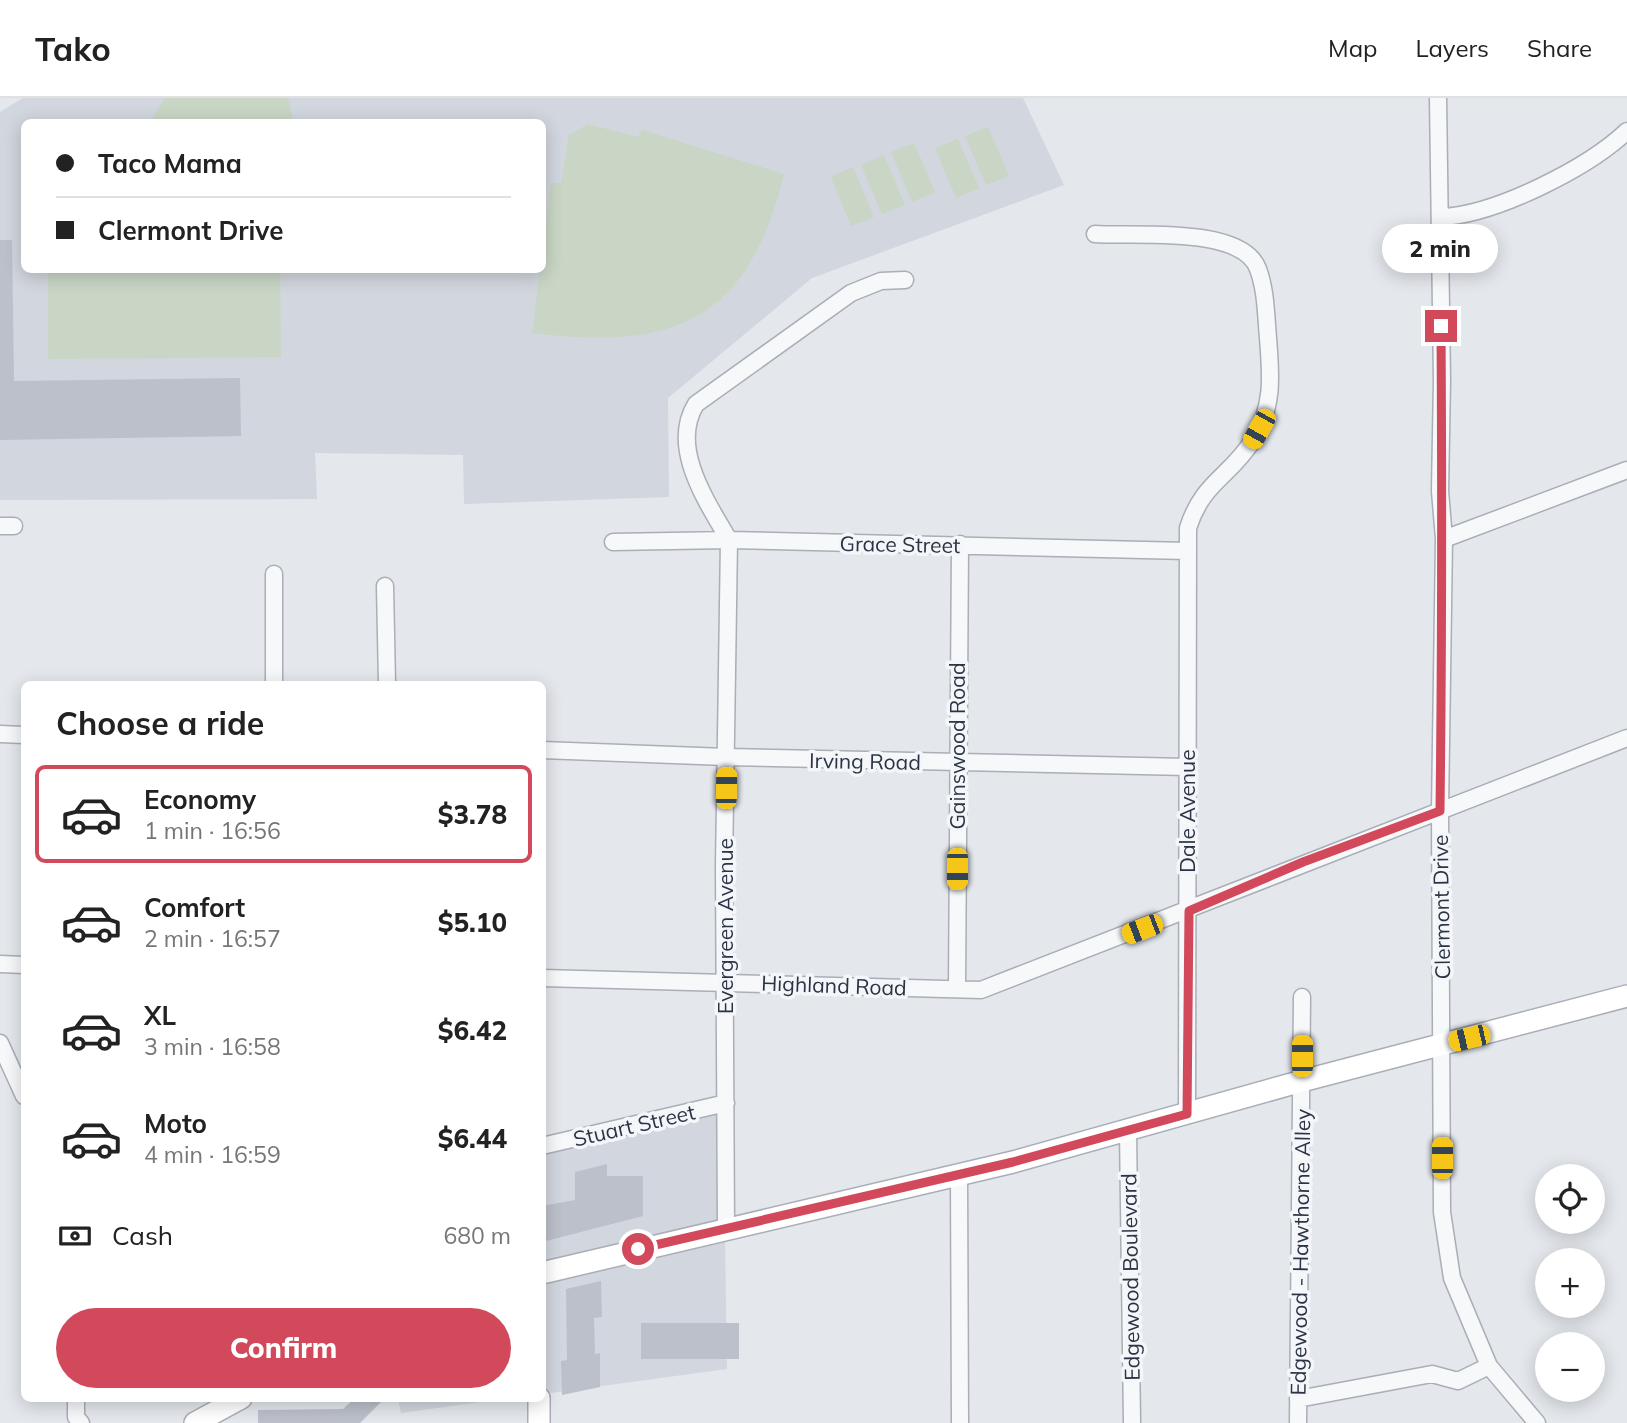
<!DOCTYPE html>
<html lang="en">
<head>
<meta charset="utf-8">
<style>
  body { margin:0; font-family:Mulish,sans-serif; background:#f2f2f2; color:#222; height:100vh; display:flex; flex-direction:column; font-size:26px; white-space:nowrap }
  * { box-sizing:border-box; margin:0 }
  p { font-size:23px; color:#767676 }
  .icon { flex:none; width:38px; height:38px; fill:none; stroke:currentColor; stroke-width:2; stroke-linecap:round; stroke-linejoin:round }
  .map { position:relative; flex:1; overflow:hidden }
  .details { position:absolute; left:21px; top:583px; width:525px; height:721px; display:flex; flex-direction:column; background:#fff; border-radius:10px; box-shadow:0 4px 18px #0003 }
  .details>* { flex:none }
  .hud { position:absolute; left:21px; top:21px; width:525px; height:154px; border-radius:10px; box-shadow:0 4px 18px #0003; display:grid; align-content:center; height:154px; padding:0 35px; background:#fff }
  .controls { position:absolute; left:1535px; top:1066px; display:grid; gap:14px }
  .controls a { display:grid; place-items:center; width:70px; height:70px; border-radius:50%; background:#fff; box-shadow:0 4px 18px #0003; font-size:35px }
  .end { position:absolute; width:32px; height:32px; margin:-16px; border:9px solid #d1495b; background:#fff; box-shadow:0 0 0 4px #fff }
  .from { border-radius:50% }
  .bubble { position:absolute; height:49px; border-radius:24px; background:#fff; box-shadow:0 4px 18px #0003; font-size:23px; font-weight:800; line-height:49px; text-align:center }
  .car { position:absolute; width:21px; height:42px; margin:-21px -10px; border-radius:9px; box-shadow:0 0 5px 2px #0007; background:linear-gradient(#f5c518 24%,#345 0 40%,#f5c518 0 76%,#345 0 86%,#f5c518 0) }
  .hud b { display:flex; align-items:center; gap:24px; height:66px; font-size:26px }
  .hud b+b { border-top:2px solid #e0e0e0 }
  .hud i { width:18px; height:18px; background:#222 }
  ul { padding:0; list-style:none }
  li { display:flex; align-items:center; gap:21px; height:98px; margin:0 14px 10px; padding:0 21px; border:4px solid transparent; border-radius:10px }
  li div { flex:1 }
  li b { display:block; font-size:26px }
  li em { font-style:normal; font-weight:800 }
  li.active { border-color:#d1495b }
  li>.icon { width:63px; height:63px; stroke-width:1.5 }
  h2 { padding:0 35px; font-size:32px; line-height:84px }
  .pay { display:flex; align-items:center; gap:18px; height:77px; padding:0 35px; font-size:26px }
  .pay p { margin-inline-start:auto }
  .action { display:flex; gap:14px; margin-top:auto; padding:14px 35px }
  .action a { flex:1; height:80px; border-radius:42px; background:#d1495b; color:#fff; font-size:28px; font-weight:800; line-height:80px; text-align:center }
  header { display:flex; align-items:center; gap:42px; box-sizing:border-box; height:98px; padding:0 35px; background:#fff; border-bottom:2px solid #e0e0e0 }
  header strong { font-size:33px }
  nav { display:flex; gap:38px; margin-inline-start:auto; font-size:24px }
  .map>svg:first-child { display:block }
  .built { fill:#d2d6de; fill-rule:evenodd }
  .green { fill:#c9d6c5 }
  .building { fill:#bbc0ca }
  .lines { fill:none; stroke-linecap:round; stroke-linejoin:round }
  .street-casing { stroke:#a9aeb7; stroke-width:19 }
  .secondary-casing { stroke:#a9aeb7; stroke-width:24 }
  .street { stroke:#f7f8fa; stroke-width:16 }
  .secondary { stroke:#fff; stroke-width:21 }
  .route { stroke:#d1495b; stroke-width:9 }
  .labels { text-anchor:middle; dominant-baseline:central; stroke-width:7; stroke-linejoin:round; paint-order:stroke }
  .street-label { font-size:21px; fill:#2b3445; stroke:#f4f6f9 }
</style>
</head>
<body>
<header>
<strong>Tako</strong>
<nav><a>Map</a><a>Layers</a><a>Share</a></nav>
</header>
<div class="map">
<svg width="1627" height="1325" viewBox="0 0 1627 1325">
  <rect width="100%" height="100%" fill="#e4e7ec"/>
  <path class="built" d="M23 0H1023L1064 87 812 180 668 300 669 399 464 406 463 357 315 355 317 401 0 402V14ZM24 24H542V172H24Z
    M723 1009 727 1271 543 1296 542 1053Z
    M398 1300H510L401 1315Z"/>
  <path class="green" d="M165 0H288L293 24H150Z
    M588 26 638 39 642 32 784 76C748 223 675 253 532 235L551 85H561L569 37Z
    M988 29 1009 78 986 87 965 38Z
    M958 41 979 90 956 100 935 50Z
    M914 45 935 94 912 104 891 54Z
    M884 57 905 107 882 116 861 67Z
    M853 69 874 119 851 128 831 79Z
    M48 172H280L281 259 48 261Z"/>
  <path class="building" d="M0 142H12L14 283 240 280 241 338 0 342Z
    M607 1066V1078H643V1118L542 1144V1108L575 1102V1074Z
    M601 1183 602 1219 594 1220 595 1256 600 1255V1289L562 1297 561 1263 567 1262 566 1191Z
    M641 1225H739V1261H641Z
    M355 1300H385L360 1325H258V1312L343 1311Z"/>
  <g class="lines">
    <defs>
      <path id="street" d="M1438 0 1442 282 1440 393 1444 441 1440 713 1442 1114 1452 1180 1489 1268 1537 1325
        M1441 119C1495 117 1588 70 1627 33
        M1095 136C1132 139 1242 127 1258 171 1266 192 1266 218 1268 240 1271 278 1274 308 1253 342 1230 379 1203 383 1188 430L1187 1016
        M0 428H14
        M1444 441 1627 372
        M729 442C707 404 669 349 696 306L851 195 881 183 905 182
        M613 444 729 442 1187 453
        M385 488 387 586
        M274 586V476
        M0 636 24 637
        M542 652 726 659 1187 669
        M0 866 24 867
        M542 880 981 892 1627 640
        M957 891 960 446
        M0 945 24 998
        M1128 1033 1132 1325
        M542 1048 726 1005
        M959 1077 960 1325
        M726 1129 724 768 729 442
        M76 1300V1319L81 1325
        M1298 1301 1432 1276 1458 1283 1489 1268
        M1298 1325 1302 899"/>
      <path id="secondary" d="M542 1175 1013 1064 1302 983 1627 898
        M539 1300V1325
        M195 1325 241 1300"/>
    </defs>
    <use href="#street" class="street-casing"/>
    <use href="#secondary" class="secondary-casing"/>
    <use href="#street" class="street"/>
    <use href="#secondary" class="secondary"/>
  </g>
  <g class="lines">
    <path class="route" d="M638 1151 1013 1064 1187 1016 1189 813 1303 764 1440 713C1442 551 1442 390 1441 228"/>
  </g>
  <g class="labels">
    <g class="street-label">
      <text transform="translate(900 446) rotate(1)">Grace Street</text>
      <text transform="translate(957 648) rotate(-90)">Gainswood Road</text>
      <text transform="translate(865 663) rotate(1)">Irving Road</text>
      <text transform="translate(1187 713) rotate(-90)">Dale Avenue</text>
      <text transform="translate(1441 809) rotate(-91)">Clermont Drive</text>
      <text transform="translate(725 828) rotate(-90)">Evergreen Avenue</text>
      <text transform="translate(834 887) rotate(2)">Highland Road</text>
      <text transform="translate(634 1027) rotate(-13)">Stuart Street</text>
      <text transform="translate(1300 1154) rotate(-89)">Edgewood - Hawthorne Alley</text>
      <text transform="translate(1130 1179) rotate(-91)">Edgewood Boulevard</text>
    </g>
  </g>
</svg>
<div class="controls">
<a><svg class="icon" aria-label="locate" viewBox="0 0 24 24"><circle cx="12" cy="12" r="6"/><path d="M12 2v4M12 18v4M2 12h4M18 12h4"/></svg></a>
<a>+</a>
<a>−</a>
</div>
<i class="end from" style="left:638px;top:1151px"></i>
<i class="end" style="left:1441px;top:228px"></i>
<div class="bubble" style="left:1382px;top:126px;width:116px">2 min</div>
<i class="car" style="left:1259px;top:331px;rotate:209deg"></i>
<i class="car" style="left:726px;top:690px;rotate:1deg"></i>
<i class="car" style="left:957px;top:771px;rotate:180deg"></i>
<i class="car" style="left:1142px;top:831px;rotate:249deg"></i>
<i class="car" style="left:1469px;top:940px;rotate:257deg"></i>
<i class="car" style="left:1302px;top:958px;rotate:0deg"></i>
<i class="car" style="left:1442px;top:1060px;rotate:0deg"></i>
<div class="hud">
<b><i class="from"></i>Taco Mama</b>
<b><i></i>Clermont Drive</b>
</div>
<section class="details">
<h2>Choose a ride</h2>
<ul>
<li class="active"><svg class="icon" aria-label="car" viewBox="0 0 24 24"><path d="M5 17H2v-5l4-1 3-4h7l3 4 3 1v5h-3M9 17h6M6 11h13"/><circle cx="7" cy="17" r="2"/><circle cx="17" cy="17" r="2"/></svg><div><b>Economy</b><p>1 min · 16:56</p></div><em>$3.78</em></li>
<li><svg class="icon" aria-label="car" viewBox="0 0 24 24"><path d="M5 17H2v-5l4-1 3-4h7l3 4 3 1v5h-3M9 17h6M6 11h13"/><circle cx="7" cy="17" r="2"/><circle cx="17" cy="17" r="2"/></svg><div><b>Comfort</b><p>2 min · 16:57</p></div><em>$5.10</em></li>
<li><svg class="icon" aria-label="car" viewBox="0 0 24 24"><path d="M5 17H2v-5l4-1 3-4h7l3 4 3 1v5h-3M9 17h6M6 11h13"/><circle cx="7" cy="17" r="2"/><circle cx="17" cy="17" r="2"/></svg><div><b>XL</b><p>3 min · 16:58</p></div><em>$6.42</em></li>
<li><svg class="icon" aria-label="car" viewBox="0 0 24 24"><path d="M5 17H2v-5l4-1 3-4h7l3 4 3 1v5h-3M9 17h6M6 11h13"/><circle cx="7" cy="17" r="2"/><circle cx="17" cy="17" r="2"/></svg><div><b>Moto</b><p>4 min · 16:59</p></div><em>$6.44</em></li>
</ul>
<div class="pay"><svg class="icon" aria-label="cash" viewBox="0 0 24 24"><path d="M3 7h18v10H3z"/><circle cx="12" cy="12" r="2"/></svg>Cash<p>680 m</p></div>
<div class="action"><a>Confirm</a></div>
</section>
</div>
</body>
</html>
